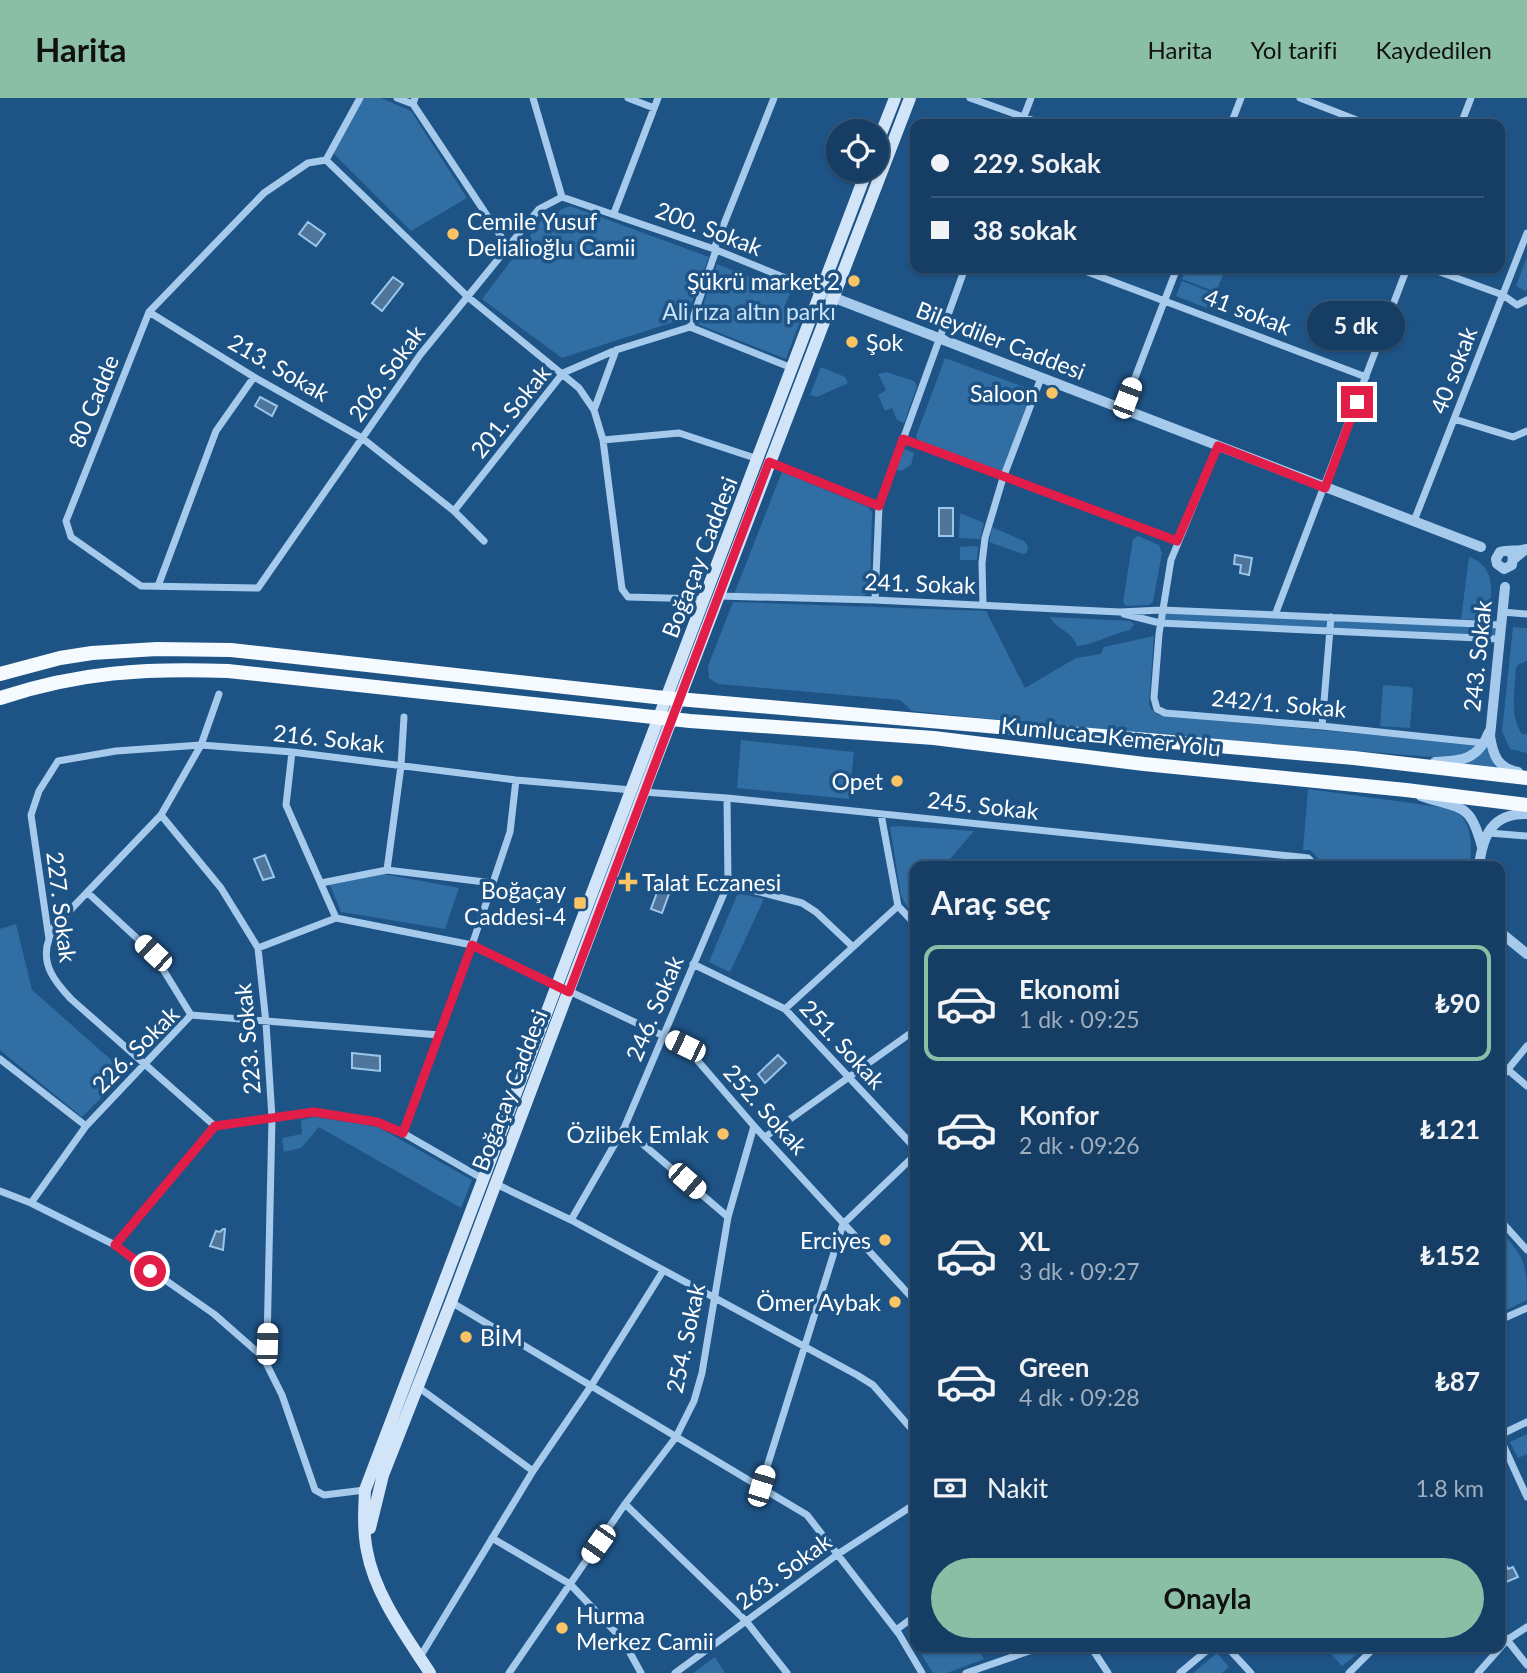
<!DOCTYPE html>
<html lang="tr">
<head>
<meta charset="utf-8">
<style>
  body { margin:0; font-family:Lato,sans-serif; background:#1f456a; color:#f1f3f6; height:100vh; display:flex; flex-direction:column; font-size:26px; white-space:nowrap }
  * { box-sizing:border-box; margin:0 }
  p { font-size:23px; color:#9eaebf }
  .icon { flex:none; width:38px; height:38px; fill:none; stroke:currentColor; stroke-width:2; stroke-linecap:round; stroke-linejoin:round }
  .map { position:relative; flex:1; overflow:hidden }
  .sheet { position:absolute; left:910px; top:763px; width:595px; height:791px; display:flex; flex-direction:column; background:#163e64; border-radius:14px; box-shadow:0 2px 5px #0004,0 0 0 2px #355778 }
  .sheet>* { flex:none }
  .guide { position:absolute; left:910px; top:21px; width:595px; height:154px; border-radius:14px; box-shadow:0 2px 5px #0004,0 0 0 2px #355778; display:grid; align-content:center; height:154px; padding:0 21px; background:#163e64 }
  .controls { position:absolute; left:826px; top:21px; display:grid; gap:14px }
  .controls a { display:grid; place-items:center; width:63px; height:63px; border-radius:50%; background:#163e64; box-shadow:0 2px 5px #0004,0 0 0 2px #355778; font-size:35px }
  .end { position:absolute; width:32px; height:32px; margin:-16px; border:9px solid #e11d48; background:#fff; box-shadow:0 0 0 4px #fff }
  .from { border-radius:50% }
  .bubble { position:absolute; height:49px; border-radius:24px; background:#163e64; box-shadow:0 2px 5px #0004,0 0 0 2px #355778; font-size:23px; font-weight:700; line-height:49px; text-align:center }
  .car { position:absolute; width:21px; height:42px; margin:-21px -10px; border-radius:9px; box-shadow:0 0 5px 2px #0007; background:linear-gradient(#fff 24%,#345 0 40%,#fff 0 76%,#345 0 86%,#fff 0) }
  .guide b { display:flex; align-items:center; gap:24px; height:66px; font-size:26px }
  .guide b+b { border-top:2px solid #355778 }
  .guide i { width:18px; height:18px; background:#f1f3f6 }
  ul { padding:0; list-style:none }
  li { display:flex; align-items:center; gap:21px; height:116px; margin:0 14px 10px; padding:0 7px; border:4px solid transparent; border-radius:14px }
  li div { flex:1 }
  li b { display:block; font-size:26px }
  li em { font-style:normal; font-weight:700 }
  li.active { border-color:#8abfa5 }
  li>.icon { width:63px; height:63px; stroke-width:1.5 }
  h2 { padding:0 21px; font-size:32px; line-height:84px }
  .pay { display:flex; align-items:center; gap:18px; height:77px; padding:0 21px; font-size:26px }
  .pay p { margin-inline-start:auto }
  .action { display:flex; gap:14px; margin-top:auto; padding:14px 21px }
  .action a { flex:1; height:80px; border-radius:42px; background:#8abfa5; color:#111; font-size:28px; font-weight:700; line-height:80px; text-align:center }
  header { display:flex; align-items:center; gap:42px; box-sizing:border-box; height:98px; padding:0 35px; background:#8abfa5; color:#111 }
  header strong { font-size:33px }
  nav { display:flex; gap:38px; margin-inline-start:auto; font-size:24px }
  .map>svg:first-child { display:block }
  .green { fill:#316ea4 }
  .water { fill:#50759a; stroke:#9ac6ec; stroke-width:2 }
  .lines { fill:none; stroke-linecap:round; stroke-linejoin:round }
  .minor { stroke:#a6caeb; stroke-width:7 }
  .tertiary { stroke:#a6caeb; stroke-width:10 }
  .secondary { stroke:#d2e5f8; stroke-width:12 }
  .trunk { stroke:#f5fafe; stroke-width:14 }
  .route { stroke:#e11d48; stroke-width:9 }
  .poi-dot { fill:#fac465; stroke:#1e5386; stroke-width:2.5 }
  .labels { text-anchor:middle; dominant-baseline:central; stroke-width:7; stroke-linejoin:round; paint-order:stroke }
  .poi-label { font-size:23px; fill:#fff; stroke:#1e5386; text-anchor:end }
  .street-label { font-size:23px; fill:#fff; stroke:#1e5386 }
  .park-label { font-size:23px; fill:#cbe3f8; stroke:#1e5386 }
</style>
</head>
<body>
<header>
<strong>Harita</strong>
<nav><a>Harita</a><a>Yol tarifi</a><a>Kaydedilen</a></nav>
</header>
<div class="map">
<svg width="1527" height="1575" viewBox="0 0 1527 1575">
  <rect width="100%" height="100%" fill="#1e5386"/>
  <path class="green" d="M364 0H381L411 13 467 100 411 133 332 54Z
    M570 108 709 159 686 220 562 260 482 201 544 119Z
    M1527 159V192L1525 193 1516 188Z
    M717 166 790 196 784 209 802 217 786 261 697 226Z
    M1187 170H1226L1216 194 1182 181Z
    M1182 183 1215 196 1209 211 1176 198Z
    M945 260 1032 292 1002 375 918 342 916 338Z
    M821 269 845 279 848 285 817 299 810 297Z
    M886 274 914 283 917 288 904 325 897 322 892 310 885 313 878 297 886 292 878 276Z
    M902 350 914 355 911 367 901 373 895 371Z
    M782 374 868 409 872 414 870 494 863 498 734 496Z
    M960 415 984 425 980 441 959 440Z
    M992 429 1024 443 1028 448 1027 455 1022 456 989 444Z
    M1138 438 1159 447 1162 455 1153 504 1149 507 1126 508 1123 504 1133 441Z
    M973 448 978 449 977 462H960V449Z
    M1469 459C1498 469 1491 498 1489 523L1461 521Z
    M733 504 986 513 1025 590 1076 560 1101 556 1104 549 1154 538 1149 606 1151 611 1158 617 1471 646 1475 648 1465 657 1445 660 1118 634 912 613 900 602 718 586 709 580 708 568Z
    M1164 515 1328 522 1327 531 1163 523Z
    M1050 519 1130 523 1134 526 1130 532C1111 536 1096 546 1077 548 1073 534 1056 531 1050 519Z
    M1334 522 1498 529 1497 539 1333 531Z
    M1513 529 1527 530V563L1519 566 1516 570C1515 592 1509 617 1522 636H1527V655L1510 651 1502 633Z
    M1383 587 1410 589 1413 591 1410 630 1380 628Z
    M741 642 854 654 849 701 737 690Z
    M1488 643 1501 673 1459 669Z
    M1308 691 1455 711C1471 725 1472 742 1470 762H1464L1463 768H1326L1310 752H1303Z
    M896 728 974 733 944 768H915V802L908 810 901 798 890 729Z
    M384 776 459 790 445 831 341 814 330 787Z
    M738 795 764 801 730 874 709 864Z
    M16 826 32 892 126 975 82 1019 0 952V831Z
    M315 1019 378 1029 472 1082 461 1110 319 1029 301 1050 284 1054 282 1040 302 1036 301 1022Z
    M1500 1132C1524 1160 1527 1164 1527 1202L1500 1215Z
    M1527 1336V1356L1518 1360 1510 1344Z
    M917 1549H977L984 1561 947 1575H933Z
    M1325 1549H1366L1342 1568Z
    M1217 1555 1229 1569 1222 1575H1193Z
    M715 1559 725 1575H693Z"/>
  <path class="water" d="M308 124 325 136 316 148 299 136Z
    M393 179 403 186 382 213 372 205Z
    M260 299 277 308 272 318 255 308Z
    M939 410H953V438H939Z
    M1235 457 1252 460 1249 477 1240 475 1241 467 1234 466Z
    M265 757 274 779 263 782 254 761Z
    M659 789 670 793 662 815 651 811Z
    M352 955 380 958V973L352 970Z
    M778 957 786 965 765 985 758 976Z
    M223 1131H225L223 1152 210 1148 216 1133 220 1134Z
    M1504 1463 1508 1471 1513 1469 1518 1479 1504 1485 1500 1476V1465Z"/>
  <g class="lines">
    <path class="minor" d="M397 0 413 6
      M415 0 413 6 508 149
      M533 0 562 99 714 151 820 194
      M628 0 654 10
      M970 0 1043 26
      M1300 0 1367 26
      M1021 26 1031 0
      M1231 26 1241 0
      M1461 26 1471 0
      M326 62 308 65 264 95 149 214 66 423 71 439 141 488 258 490 420 257 539 111 562 99
      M326 62 468 199 579 290 594 312 603 342 679 335 758 361
      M326 62 360 0
      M614 115 658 0
      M714 151 774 0
      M1077 170 1366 279
      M1429 170 1503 197 1517 207 1527 202
      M149 214 254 279 362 340 454 413 484 443
      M690 229 792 270
      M690 229 716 152
      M1123 311 1177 170
      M594 312 616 252
      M1454 321 1513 339 1527 333
      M903 341 1177 443
      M603 342 622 491 628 499 704 501
      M1218 348 1171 462 1159 536 1154 600 1157 611 1165 615 1322 628 1484 645
      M770 364 879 408
      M454 413 563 275 616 252 690 229
      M1414 423 1527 135
      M158 488 216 333 254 279
      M719 498 875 502 1120 514 1162 512 1501 527
      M875 502 879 408 965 170
      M983 507 982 465 985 440 1003 380 1041 280
      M1502 514 1527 516
      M1124 516 1160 525 1499 541
      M1275 517 1407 170
      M219 596 201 647 161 717 221 790 258 850 266 925 272 1020 267 1246 263 1259 282 1297 315 1392 324 1397 365 1392
      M1322 628 1331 519
      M292 654 286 707 336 820
      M643 694 727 700 1300 759 1308 760 1316 768
      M1489 735 1527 738
      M387 772 401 668 404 619
      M321 785 387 772 493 785
      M728 786 802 805 816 814 853 849
      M88 795 153 855 191 917
      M898 808 915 826
      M49 840 53 830 161 717
      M258 850 336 820 472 847 685 948 754 1028 915 1203
      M693 866 785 911 915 1050
      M785 911 898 808 881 716
      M0 961 86 1028
      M1507 971 1527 988
      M1500 981 1527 948
      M215 1028 71 901C55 884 40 866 49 841L31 717 39 693 58 663 116 653 201 647 292 654 516 682 632 692
      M624 1030 728 1119
      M403 1035 472 847 510 734 516 682
      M765 1039 915 932
      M496 1086 571 1122 857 1277 873 1287 915 1335
      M0 1093 31 1105 115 1147 214 1216 263 1259
      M31 1105 86 1028 191 917 439 937
      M571 1122 624 1030 728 786 727 700
      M1500 1122 1527 1152
      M115 1147 215 1028 314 1014 377 1024 403 1035 483 1081
      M451 1204 807 1417 899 1536 922 1575
      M1500 1222 1527 1210
      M418 1289 533 1373
      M1500 1337 1527 1324
      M1500 1340 1527 1399
      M761 1388 843 1126 915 1057
      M625 1406 746 1523 787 1575
      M492 1440 570 1486 623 1542 641 1575
      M896 1532 915 1518
      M1500 1533 1527 1567
      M1091 1549 1108 1575
      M1227 1549 1251 1575
      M420 1559 533 1373 591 1288 663 1173
      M509 1575 625 1406 676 1339 694 1303 702 1275 728 1119 754 1028
      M675 1575 838 1456 915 1406
      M966 1575 1041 1549
      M1180 1575 1211 1549
      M1349 1575 1375 1549
      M1478 1575 1507 1542 1527 1529"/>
    <path class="tertiary" d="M827 197 1481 449
      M1509 453 1513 458 1512 467 1504 471 1497 466 1496 461 1500 454C1509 451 1517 454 1526 451L1514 461
      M1505 489 1490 638C1493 658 1498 670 1518 674
      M1435 664C1462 663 1478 662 1489 634
      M1421 698C1461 712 1470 703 1482 749
      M1479 768C1483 737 1492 715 1527 716
      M1500 834 1527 856"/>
    <path class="secondary" d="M877 46 895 0
      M370 1430 383 1377 451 1204 647 685 910 0
      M430 1575C406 1538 375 1497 367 1453 363 1433 364 1412 365 1392L867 72"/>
    <path class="trunk" d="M0 576 60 560 92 555 157 551 231 552 655 599 1354 660 1527 680
      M0 600C79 574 145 570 228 573L690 623 934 640 1144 666 1406 692 1527 707"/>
  </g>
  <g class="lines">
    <path class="route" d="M150 1173 115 1147 215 1028 314 1014 377 1024 403 1035 472 847 569 894 769 364 879 408 903 341 1177 443 1218 348 1325 390 1357 304"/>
  </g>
  <g class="poi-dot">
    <circle cx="453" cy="136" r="7"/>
    <circle cx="854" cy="183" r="7"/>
    <circle cx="852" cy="244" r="7"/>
    <circle cx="1052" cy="295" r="7"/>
    <circle cx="897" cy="683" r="7"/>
    <path d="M624.5 773.5h7v7h7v7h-7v7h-7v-7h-7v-7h7z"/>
    <rect x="573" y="798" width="14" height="14" rx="3.5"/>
    <circle cx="723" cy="1036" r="7"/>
    <circle cx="885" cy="1142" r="7"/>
    <circle cx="895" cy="1204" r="7"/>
    <circle cx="466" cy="1239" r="7"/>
    <circle cx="562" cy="1530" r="7"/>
  </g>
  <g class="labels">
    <g class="poi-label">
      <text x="467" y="123" text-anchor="start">Cemile Yusuf<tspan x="467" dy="26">Delialioğlu Camii</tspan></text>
      <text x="840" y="183">Şükrü market 2</text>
      <text x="866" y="244" text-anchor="start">Şok</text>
      <text x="1038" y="295">Saloon</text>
      <text x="883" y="683">Opet</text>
      <text x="642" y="784" text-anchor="start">Talat Eczanesi</text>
      <text x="566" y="792">Boğaçay<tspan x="566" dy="26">Caddesi-4</tspan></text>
      <text x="709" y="1036">Özlibek Emlak</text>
      <text x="871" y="1142">Erciyes</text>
      <text x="881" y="1204">Ömer Aybak</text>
      <text x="480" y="1239" text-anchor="start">BİM</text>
      <text x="576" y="1517" text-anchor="start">Hurma<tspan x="576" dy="26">Merkez Camii</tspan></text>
    </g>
    <g class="street-label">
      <text transform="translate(709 130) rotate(21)">200. Sokak</text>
      <text transform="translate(1248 213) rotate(21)">41 sokak</text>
      <text transform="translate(1001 242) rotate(21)">Bileydiler Caddesi</text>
      <text transform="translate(279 269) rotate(30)">213. Sokak</text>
      <text transform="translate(1453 272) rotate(-69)">40 sokak</text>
      <text transform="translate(386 275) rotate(-54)">206. Sokak</text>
      <text transform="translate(93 303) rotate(-68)">80 Cadde</text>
      <text transform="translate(510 313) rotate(-51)">201. Sokak</text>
      <text transform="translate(699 459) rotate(-69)">Boğaçay Caddesi</text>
      <text transform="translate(920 485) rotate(2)">241. Sokak</text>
      <text transform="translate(1477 558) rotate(-84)">243. Sokak</text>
      <text transform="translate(1279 605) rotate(5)">242/1. Sokak</text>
      <text transform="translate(1111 638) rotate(6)">Kumluca - Kemer Yolu</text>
      <text transform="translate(329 640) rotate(6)">216. Sokak</text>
      <text transform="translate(983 707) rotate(6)">245. Sokak</text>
      <text transform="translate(62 809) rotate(83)">227. Sokak</text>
      <text transform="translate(654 910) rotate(-67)">246. Sokak</text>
      <text transform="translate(247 941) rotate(-95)">223. Sokak</text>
      <text transform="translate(843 946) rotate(47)">251. Sokak</text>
      <text transform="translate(135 951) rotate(-45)">226. Sokak</text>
      <text transform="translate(509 992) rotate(-69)">Boğaçay Caddesi</text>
      <text transform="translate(766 1011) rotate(48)">252. Sokak</text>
      <text transform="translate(685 1240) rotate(-78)">254. Sokak</text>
      <text transform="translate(783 1473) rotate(-36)">263. Sokak</text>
    </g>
    <g class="park-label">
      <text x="749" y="213">Ali rıza altın parkı</text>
    </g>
  </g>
</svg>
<div class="controls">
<a><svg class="icon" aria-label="locate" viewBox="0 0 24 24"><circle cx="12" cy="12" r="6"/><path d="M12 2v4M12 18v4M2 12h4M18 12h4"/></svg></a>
</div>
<i class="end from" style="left:150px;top:1173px"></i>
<i class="end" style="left:1357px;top:304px"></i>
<div class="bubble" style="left:1307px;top:203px;width:98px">5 dk</div>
<i class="car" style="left:1127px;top:300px;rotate:21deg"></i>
<i class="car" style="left:153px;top:855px;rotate:313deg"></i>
<i class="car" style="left:685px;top:948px;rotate:296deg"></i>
<i class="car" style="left:687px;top:1083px;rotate:131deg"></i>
<i class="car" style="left:267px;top:1246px;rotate:2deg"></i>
<i class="car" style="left:761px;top:1388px;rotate:17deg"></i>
<i class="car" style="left:598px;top:1446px;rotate:215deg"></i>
<div class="guide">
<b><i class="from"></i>229. Sokak</b>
<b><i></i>38 sokak</b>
</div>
<section class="sheet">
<h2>Araç seç</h2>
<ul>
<li class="active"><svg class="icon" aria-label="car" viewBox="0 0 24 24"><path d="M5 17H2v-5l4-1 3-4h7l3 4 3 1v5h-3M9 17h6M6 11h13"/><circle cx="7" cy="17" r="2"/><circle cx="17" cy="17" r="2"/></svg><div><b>Ekonomi</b><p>1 dk · 09:25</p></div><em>₺90</em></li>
<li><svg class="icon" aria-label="car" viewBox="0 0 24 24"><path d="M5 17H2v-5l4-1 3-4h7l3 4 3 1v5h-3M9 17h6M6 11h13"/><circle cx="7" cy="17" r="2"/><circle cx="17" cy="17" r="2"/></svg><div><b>Konfor</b><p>2 dk · 09:26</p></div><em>₺121</em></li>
<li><svg class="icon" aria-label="car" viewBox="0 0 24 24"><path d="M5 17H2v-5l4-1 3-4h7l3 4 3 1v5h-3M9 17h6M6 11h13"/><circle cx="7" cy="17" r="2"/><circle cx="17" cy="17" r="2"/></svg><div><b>XL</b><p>3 dk · 09:27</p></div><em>₺152</em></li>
<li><svg class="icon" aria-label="car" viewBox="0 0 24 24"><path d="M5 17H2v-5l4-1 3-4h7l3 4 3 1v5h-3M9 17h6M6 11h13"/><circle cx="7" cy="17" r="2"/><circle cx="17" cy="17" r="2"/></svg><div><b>Green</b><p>4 dk · 09:28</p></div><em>₺87</em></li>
</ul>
<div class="pay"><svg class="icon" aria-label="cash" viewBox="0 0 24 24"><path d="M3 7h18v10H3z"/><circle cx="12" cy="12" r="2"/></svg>Nakit<p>1.8 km</p></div>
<div class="action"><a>Onayla</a></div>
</section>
</div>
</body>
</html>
